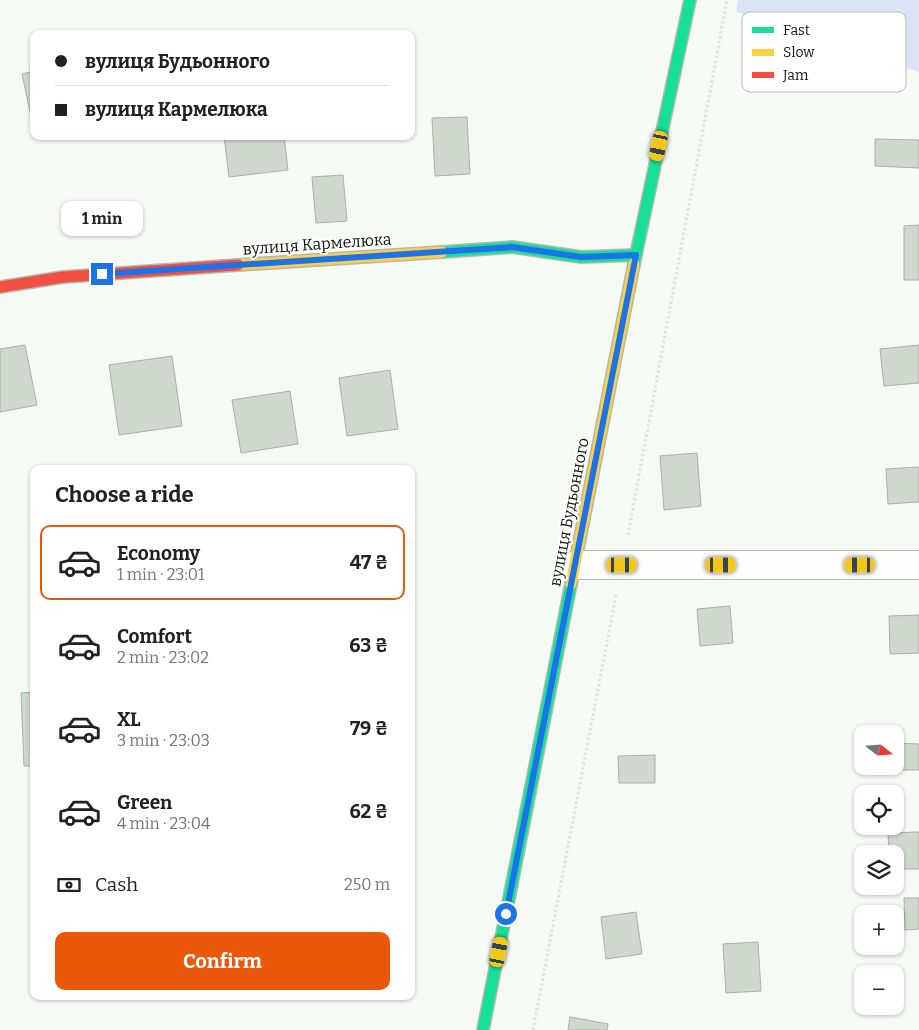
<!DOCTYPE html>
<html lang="en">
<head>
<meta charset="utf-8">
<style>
  body { margin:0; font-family:Bitter,serif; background:#f2f2f2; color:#202124; height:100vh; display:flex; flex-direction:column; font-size:19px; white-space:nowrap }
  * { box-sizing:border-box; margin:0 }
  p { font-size:16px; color:#757577 }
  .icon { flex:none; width:28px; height:28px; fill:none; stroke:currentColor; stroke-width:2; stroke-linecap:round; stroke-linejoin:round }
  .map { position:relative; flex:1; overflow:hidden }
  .side { position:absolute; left:30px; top:465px; width:385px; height:535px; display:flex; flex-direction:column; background:#fff; border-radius:10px; box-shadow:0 1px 4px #0004 }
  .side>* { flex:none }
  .banner { position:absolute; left:30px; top:30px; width:385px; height:110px; border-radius:10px; box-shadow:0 1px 4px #0004; display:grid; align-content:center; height:110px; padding:0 25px; background:#fff }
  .needle { width:32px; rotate:107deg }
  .buttons { position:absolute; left:854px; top:725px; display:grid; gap:10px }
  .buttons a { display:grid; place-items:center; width:50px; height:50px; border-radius:10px; background:#fff; box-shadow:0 1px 4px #0004; font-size:25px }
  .end { position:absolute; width:22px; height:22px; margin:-11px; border:6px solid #1a73e8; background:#fff; box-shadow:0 0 0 2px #fff }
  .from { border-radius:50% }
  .bubble { position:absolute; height:35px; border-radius:10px; background:#fff; box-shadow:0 1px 4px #0004; font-size:16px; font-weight:700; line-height:35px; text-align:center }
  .car { position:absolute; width:15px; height:30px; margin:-15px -8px; border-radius:6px; box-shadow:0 0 4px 1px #0007; background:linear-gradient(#f5c518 24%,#345 0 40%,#f5c518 0 76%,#345 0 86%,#f5c518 0) }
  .banner b { display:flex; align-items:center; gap:18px; height:48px; font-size:19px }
  .banner b+b { border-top:1px solid #e0e0e0 }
  .banner i { width:12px; height:12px; background:#202124 }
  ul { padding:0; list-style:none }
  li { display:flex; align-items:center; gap:15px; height:75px; margin:0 10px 8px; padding:0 15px; border:2px solid transparent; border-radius:10px }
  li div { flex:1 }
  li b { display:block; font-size:19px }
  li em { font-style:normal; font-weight:700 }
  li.on { border-color:#ea580c }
  li>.icon { width:45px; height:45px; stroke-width:1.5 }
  h2 { padding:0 25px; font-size:22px; line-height:60px }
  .pay { display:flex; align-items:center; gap:12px; height:55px; padding:0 25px; font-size:19px }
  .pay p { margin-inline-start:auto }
  .button { display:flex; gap:10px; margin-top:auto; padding:10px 25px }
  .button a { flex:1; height:58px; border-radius:10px; background:#ea580c; color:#fff; font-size:20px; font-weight:700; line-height:58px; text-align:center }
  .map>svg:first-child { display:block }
  .green { fill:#dbe4f7 }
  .building { fill:#ced8cc; stroke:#a9b0a7 }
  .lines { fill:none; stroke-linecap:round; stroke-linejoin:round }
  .street-casing { stroke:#b2b9b0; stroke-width:30 }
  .fast-casing { stroke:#b2b9b0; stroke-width:14 }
  .slow-casing { stroke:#b2b9b0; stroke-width:14 }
  .jam-casing { stroke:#b2b9b0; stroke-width:14 }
  .path { stroke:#e0e2e0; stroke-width:3; stroke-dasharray:2.5 2.5; stroke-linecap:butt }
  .street { stroke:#fefefd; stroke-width:28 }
  .fast { stroke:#16e098; stroke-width:11 }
  .slow { stroke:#ffcf43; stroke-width:11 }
  .jam { stroke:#f24e42; stroke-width:11 }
  .route { stroke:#1a73e8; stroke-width:6 }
  .labels { text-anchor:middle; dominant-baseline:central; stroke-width:4; stroke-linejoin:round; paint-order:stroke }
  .street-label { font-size:16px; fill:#0e160b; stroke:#fff }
  .key { fill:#fff; stroke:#b7b9b6; stroke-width:1 }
  .key-label { font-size:14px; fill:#0e160b }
</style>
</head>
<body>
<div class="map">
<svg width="919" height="1030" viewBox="0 0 919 1030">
  <rect width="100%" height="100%" fill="#f5fbf4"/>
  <path class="green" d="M738 0H919V72L736 12Z"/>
  <path class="building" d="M34 71V116H31L22 74Z
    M467 117 470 174 435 176 432 118Z
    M224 136H284L288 170 229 177Z
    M875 139 919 140V168L875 166Z
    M343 175 347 221 316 223 312 177Z
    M919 225V280H904V226Z
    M25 345 37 405 0 412V349Z
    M919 345V383L884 386 880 349Z
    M172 356 182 426 119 435 109 365Z
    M390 370 398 429 347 436 339 378Z
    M290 391 298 444 241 453 232 400Z
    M697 453 701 506 664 510 660 456Z
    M919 467V502L888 504 886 469Z
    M730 606 733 643 700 646 697 609Z
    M919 615V653L890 654 889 616Z
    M34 692V766H24L21 693Z
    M896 743 919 744V770H896Z
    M655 755V783H619L618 756Z
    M919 832V869H895V854H889L888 833Z
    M904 898H919V929L905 930Z
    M636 912 642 954 606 959 601 917Z
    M758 942 761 991 726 993 723 944Z
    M570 1017 608 1024 607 1030H568Z"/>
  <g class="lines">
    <defs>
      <path id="street" d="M576 565H919"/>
      <path id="fast" d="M442 252 512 247 581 257 636 255
        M634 264 690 0
        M483 1030 571 584"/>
      <path id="slow" d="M238 265 442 252
        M571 584 634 264"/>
      <path id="jam" d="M0 287 63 277 238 265"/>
    </defs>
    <use href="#street" class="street-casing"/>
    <use href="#fast" class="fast-casing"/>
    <use href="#slow" class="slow-casing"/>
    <use href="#jam" class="jam-casing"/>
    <path class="path" d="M628 535 727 0
      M533 1030 616 595"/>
    <use href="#street" class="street"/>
    <use href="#fast" class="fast"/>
    <use href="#slow" class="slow"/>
    <use href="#jam" class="jam"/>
  </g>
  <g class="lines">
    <path class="route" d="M102 274 512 247 581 257 636 255 506 914"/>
  </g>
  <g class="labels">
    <g class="street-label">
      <text transform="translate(317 244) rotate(-4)">вулиця Кармелюка</text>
      <text transform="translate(569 512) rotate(-79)">вулиця Будьонного</text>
    </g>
  </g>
  <rect x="742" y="12" width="164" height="80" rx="8" class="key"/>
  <rect x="752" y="27" width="22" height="6" fill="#16e098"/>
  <rect x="752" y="49" width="22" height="7" fill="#ffcf43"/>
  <rect x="752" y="72" width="22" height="6" fill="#f24e42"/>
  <g class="key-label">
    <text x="783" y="35">Fast</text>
    <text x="783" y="57">Slow</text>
    <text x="783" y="80">Jam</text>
  </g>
</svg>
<div class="buttons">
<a><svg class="needle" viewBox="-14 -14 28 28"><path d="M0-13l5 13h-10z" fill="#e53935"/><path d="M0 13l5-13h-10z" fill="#757577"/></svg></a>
<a><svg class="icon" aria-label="locate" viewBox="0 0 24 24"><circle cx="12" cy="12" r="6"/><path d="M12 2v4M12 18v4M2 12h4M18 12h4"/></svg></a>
<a><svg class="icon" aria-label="layers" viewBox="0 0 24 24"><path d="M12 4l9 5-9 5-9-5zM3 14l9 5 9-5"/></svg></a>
<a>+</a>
<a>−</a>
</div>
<i class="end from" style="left:506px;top:914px"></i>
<i class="end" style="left:102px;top:274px"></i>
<div class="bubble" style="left:61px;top:201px;width:82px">1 min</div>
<i class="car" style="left:659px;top:146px;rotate:192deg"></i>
<i class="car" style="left:622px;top:565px;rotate:90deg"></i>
<i class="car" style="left:721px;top:565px;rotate:90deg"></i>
<i class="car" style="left:860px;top:565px;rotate:270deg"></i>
<i class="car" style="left:499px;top:952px;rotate:11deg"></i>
<div class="banner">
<b><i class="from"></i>вулиця Будьонного</b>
<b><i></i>вулиця Кармелюка</b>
</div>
<section class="side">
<h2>Choose a ride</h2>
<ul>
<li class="on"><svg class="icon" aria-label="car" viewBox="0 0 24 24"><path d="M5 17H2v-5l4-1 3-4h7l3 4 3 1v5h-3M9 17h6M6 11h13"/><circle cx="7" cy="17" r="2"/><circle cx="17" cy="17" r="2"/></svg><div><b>Economy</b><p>1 min · 23:01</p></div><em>47 ₴</em></li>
<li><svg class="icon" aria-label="car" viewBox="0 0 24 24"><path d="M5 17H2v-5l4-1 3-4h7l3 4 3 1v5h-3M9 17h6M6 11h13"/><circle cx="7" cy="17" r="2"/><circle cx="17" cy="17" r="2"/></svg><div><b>Comfort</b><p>2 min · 23:02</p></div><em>63 ₴</em></li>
<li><svg class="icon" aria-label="car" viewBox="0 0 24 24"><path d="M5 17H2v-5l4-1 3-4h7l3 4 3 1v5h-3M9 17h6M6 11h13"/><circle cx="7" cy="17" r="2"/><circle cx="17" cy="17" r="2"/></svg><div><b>XL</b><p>3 min · 23:03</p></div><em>79 ₴</em></li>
<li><svg class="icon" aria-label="car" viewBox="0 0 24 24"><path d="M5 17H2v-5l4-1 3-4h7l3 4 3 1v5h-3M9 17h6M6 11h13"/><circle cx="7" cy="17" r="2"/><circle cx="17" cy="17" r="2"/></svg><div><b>Green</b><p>4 min · 23:04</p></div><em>62 ₴</em></li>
</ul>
<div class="pay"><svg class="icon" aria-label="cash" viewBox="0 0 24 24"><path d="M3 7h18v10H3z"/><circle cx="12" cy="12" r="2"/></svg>Cash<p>250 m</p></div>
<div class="button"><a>Confirm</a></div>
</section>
</div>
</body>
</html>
